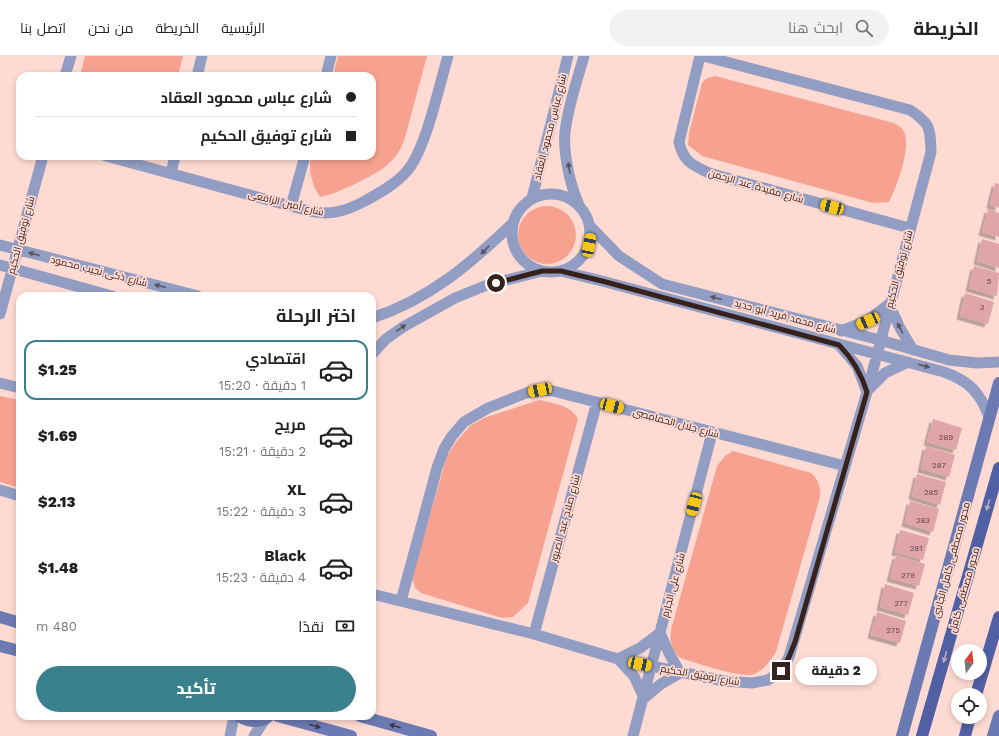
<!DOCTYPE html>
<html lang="ar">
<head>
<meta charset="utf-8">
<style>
  body { margin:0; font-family:"Work Sans",Cairo,sans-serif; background:#f2f2f2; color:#222; direction:rtl; height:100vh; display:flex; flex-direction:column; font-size:15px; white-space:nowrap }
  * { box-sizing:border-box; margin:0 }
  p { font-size:13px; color:#767676 }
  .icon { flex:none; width:22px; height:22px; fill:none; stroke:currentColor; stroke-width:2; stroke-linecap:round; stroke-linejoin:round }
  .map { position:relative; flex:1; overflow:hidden; direction:ltr }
  .drawer { position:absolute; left:16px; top:236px; width:360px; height:428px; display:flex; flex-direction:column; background:#fff; border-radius:12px; box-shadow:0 2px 6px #0003; direction:rtl }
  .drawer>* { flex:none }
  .hud { position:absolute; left:16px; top:16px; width:360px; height:88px; border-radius:12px; box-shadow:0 2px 6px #0003; direction:rtl; display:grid; align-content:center; height:88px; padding:0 20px; background:#fff }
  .needle { width:26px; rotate:15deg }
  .buttons { position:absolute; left:951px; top:588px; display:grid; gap:8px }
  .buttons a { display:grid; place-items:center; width:36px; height:36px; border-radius:50%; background:#fff; box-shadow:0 2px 6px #0003; font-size:20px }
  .end { position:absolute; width:18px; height:18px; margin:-9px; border:5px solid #36211c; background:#fff; box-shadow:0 0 0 2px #fff }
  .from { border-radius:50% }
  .bubble { position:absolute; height:28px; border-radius:14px; background:#fff; box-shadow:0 2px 6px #0003; font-size:13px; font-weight:800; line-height:28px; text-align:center; direction:rtl }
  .car { position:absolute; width:12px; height:24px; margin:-12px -6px; border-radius:5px; box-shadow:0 0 3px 1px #0007; background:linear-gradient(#f5c518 24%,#345 0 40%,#f5c518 0 76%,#345 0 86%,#f5c518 0) }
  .hud b { display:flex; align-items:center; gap:14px; height:38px; font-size:15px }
  .hud b+b { border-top:1px solid #e0e0e0 }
  .hud i { width:10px; height:10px; background:#222 }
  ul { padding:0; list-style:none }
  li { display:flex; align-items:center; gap:12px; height:60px; margin:0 8px 6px; padding:0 12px; border:2px solid transparent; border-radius:12px }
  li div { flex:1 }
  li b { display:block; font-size:15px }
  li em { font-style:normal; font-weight:800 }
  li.active { border-color:#3b808d }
  li>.icon { width:36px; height:36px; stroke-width:1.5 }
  h2 { padding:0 20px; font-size:18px; line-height:48px }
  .pay { display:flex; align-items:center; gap:10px; height:44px; padding:0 20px; font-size:15px }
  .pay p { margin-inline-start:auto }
  .primary-button { display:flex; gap:8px; margin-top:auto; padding:8px 20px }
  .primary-button a { flex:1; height:46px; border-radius:24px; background:#3b808d; color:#fff; font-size:16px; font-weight:800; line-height:46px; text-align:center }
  header { display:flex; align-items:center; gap:24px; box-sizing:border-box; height:56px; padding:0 20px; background:#fff; border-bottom:1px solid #e0e0e0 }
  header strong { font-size:19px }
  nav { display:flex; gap:22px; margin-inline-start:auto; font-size:14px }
  .search { width:280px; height:36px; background:#f2f2f2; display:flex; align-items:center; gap:10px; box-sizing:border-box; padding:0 14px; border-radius:22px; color:#767676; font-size:15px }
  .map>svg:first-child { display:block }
  .green { fill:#f7a290 }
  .building { fill:#e0a5ab; filter:url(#shadow) }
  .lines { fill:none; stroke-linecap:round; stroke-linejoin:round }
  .street { stroke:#929dc3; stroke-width:11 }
  .secondary { stroke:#6b7ab2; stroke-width:12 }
  .primary { stroke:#5160a4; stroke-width:12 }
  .oneway { fill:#5b535f }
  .oneway2 { fill:#b9a9c0 }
  .oneway3 { fill:#433742 }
  .route { stroke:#36211c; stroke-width:5 }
  .labels { text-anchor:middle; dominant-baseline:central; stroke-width:3.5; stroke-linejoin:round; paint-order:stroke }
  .number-label { font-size:8px; fill:#604240 }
  .street-label { font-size:10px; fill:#36211c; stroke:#fedad2 }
</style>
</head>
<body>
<header>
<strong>الخريطة</strong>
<div class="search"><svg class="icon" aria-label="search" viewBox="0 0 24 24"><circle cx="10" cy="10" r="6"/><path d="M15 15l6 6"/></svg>ابحث هنا</div>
<nav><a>الرئيسية</a><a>الخريطة</a><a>من نحن</a><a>اتصل بنا</a></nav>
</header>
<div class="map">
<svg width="999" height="680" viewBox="0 0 999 680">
  <defs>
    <filter id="shadow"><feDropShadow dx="-3.5" dy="3.5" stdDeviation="0" flood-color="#0004"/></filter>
  </defs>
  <rect width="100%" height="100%" fill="#fedad2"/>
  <path class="green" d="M85 0H183L178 20H80Z
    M338 0H427L406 78C398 108 380 115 355 128 344 133 332 139 320 141 312 130 308 113 311 100H372V20H333Z
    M715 20 894 67C899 70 903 72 905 78 910 95 897 130 889 146L873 147 702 100 688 89 689 77 702 27 707 22Z
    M518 179a29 29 0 1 1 58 0a29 29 0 1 1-58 0Z
    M0 340 20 344V432L0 426Z
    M539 344C553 347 571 349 578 363L528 547 513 561 502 562 421 537 415 532 412 522 447 400 456 386 470 370 484 362Z
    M733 395 811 417C819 424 820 430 820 441L776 596C770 605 764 614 754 618 742 623 694 606 680 602 670 592 669 583 672 570L717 410 725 400Z"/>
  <path class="building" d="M995 127 999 128V152L990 149Z
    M988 153 999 157V181L982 176Z
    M982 183 999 188V212L977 205Z
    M974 210 999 217 997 240 969 232Z
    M965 237 994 246 988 268 960 260Z
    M933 363 962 372 956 394 927 386Z
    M926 390 955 399 949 421 921 413Z
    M917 418 946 426 940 449 912 440Z
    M910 445 939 453 933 476 905 467Z
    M900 474 929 482 923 504 895 496Z
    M896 499 925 508 919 530 890 522Z
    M885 528 914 537 908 559 880 551Z
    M877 556 906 565 900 587 871 579Z"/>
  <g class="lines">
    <path class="street" d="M700 0 679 86C683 105 692 109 709 117L909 172
      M65 20 71 0
      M197 20 202 0
      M326 20 331 0
      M106 100 309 155C330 160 346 155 365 145 379 137 396 128 407 115 426 93 439 30 448 0
      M171 117 175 100
      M512 177a39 39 0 1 1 78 0a39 39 0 1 1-78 0Z
      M532 142 568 0
      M579 149C570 129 563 97 565 76 568 50 577 25 584 0
      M291 150 305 100
      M590 170 619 200 662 228 880 284 949 304 977 307 999 306
      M0 189 198 240
      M0 209 112 240
      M561 215 602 225 944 316C969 325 980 336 989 361
      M0 258 43 100
      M372 262C430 243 470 208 513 167
      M841 275 867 265 889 248 900 272 913 294
      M839 289 857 310 867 336
      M372 298 386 283 403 271 455 242 487 229 542 215
      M0 327 20 332
      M868 334 885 317 908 306
      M0 434 20 440
      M372 538 534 578 618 603 724 625 752 627 768 624 781 615 789 601 867 336 931 96C930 72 931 68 910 54L703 0
      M401 545 437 412 444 393 452 380 464 366 488 352 526 337 540 334 553 335 845 410
      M660 577 669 597 680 617 661 628 644 642 634 620 618 603 640 592Z
      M534 578 597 346
      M230 680 234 660
      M254 680 266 662
      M633 680 712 377"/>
    <path class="secondary" d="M0 561 20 567
      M0 590 20 595
      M239 660C249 666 259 667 269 660
      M278 660 351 680
      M360 660 431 680
      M902 680 999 327
      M993 680 999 660"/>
    <path class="primary" d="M976 639 999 561
      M922 680 999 412
      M965 680 970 661"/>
  </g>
  <defs><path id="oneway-solid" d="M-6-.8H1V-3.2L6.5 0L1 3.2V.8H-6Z"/></defs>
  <g class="oneway">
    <use href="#oneway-solid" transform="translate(569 112) rotate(-99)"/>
    <use href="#oneway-solid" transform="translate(485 194) rotate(135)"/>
    <use href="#oneway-solid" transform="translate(34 198) rotate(-166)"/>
    <use href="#oneway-solid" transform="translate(160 230) rotate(-166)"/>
    <use href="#oneway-solid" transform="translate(716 242) rotate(-165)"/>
    <use href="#oneway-solid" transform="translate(401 272) rotate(-34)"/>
    <use href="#oneway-solid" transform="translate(900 272) rotate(-118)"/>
    <use href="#oneway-solid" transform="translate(924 310) rotate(16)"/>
  </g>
  <g class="oneway2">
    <use href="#oneway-solid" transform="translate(988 449) rotate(106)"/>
    <use href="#oneway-solid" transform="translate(945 601) rotate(106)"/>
  </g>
  <g class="oneway3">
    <use href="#oneway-solid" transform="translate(315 670) rotate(15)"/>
    <use href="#oneway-solid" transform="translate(395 670) rotate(-164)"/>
  </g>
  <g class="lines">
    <path class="route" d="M496 227 542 215H561L602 225 839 289C853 303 861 317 867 336L795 586 789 601 781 615"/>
  </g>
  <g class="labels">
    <g class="number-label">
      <text x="989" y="225">5</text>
      <text x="982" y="251">3</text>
      <text x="946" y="381">289</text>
      <text x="939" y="409">287</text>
      <text x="931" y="436">285</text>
      <text x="923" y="464">283</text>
      <text x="916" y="492">281</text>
      <text x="908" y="519">279</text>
      <text x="901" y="547">277</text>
      <text x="893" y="574">275</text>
    </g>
    <g class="street-label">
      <text transform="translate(550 71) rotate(-76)">شارع عباس محمود العقاد</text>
      <text transform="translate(756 130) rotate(16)">شارع مفيدة عبد الرحمن</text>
      <text transform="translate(286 147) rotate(14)">شارع أمين الرافعى</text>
      <text transform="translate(21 179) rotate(-75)">شارع توفيق الحكيم</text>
      <text transform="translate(899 213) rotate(-75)">شارع توفيق الحكيم</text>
      <text transform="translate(99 215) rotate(14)">شارع ذكى نجيب محمود</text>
      <text transform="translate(785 260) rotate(15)">شارع محمد فريد أبو حديد</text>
      <text transform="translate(676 367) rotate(15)">شارع جلال الحمامصى</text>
      <text transform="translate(565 462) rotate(-75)">شارع صلاح عبد الصبور</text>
      <text transform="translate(951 504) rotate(-75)">محور مصطفى كامل الجانبى</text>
      <text transform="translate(673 529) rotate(-75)">شارع على الجارم</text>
      <text transform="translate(964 534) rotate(-74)">محور مصطفى كامل</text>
      <text transform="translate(700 619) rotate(10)">شارع توفيق الحكيم</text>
    </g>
  </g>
</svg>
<div class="buttons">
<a><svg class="needle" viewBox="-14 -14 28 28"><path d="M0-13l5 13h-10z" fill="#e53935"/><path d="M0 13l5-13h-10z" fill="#767676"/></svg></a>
<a><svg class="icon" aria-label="locate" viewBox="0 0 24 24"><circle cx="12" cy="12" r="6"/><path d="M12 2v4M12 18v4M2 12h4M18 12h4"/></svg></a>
</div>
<i class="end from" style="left:496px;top:227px"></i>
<i class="end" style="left:781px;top:615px"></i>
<div class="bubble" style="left:795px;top:601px;width:82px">2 دقيقة</div>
<i class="car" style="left:832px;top:151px;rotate:285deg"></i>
<i class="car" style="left:589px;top:189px;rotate:11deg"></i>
<i class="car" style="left:868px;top:265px;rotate:246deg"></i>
<i class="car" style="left:540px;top:334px;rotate:258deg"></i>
<i class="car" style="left:612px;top:350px;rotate:105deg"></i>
<i class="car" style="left:694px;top:448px;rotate:195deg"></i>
<i class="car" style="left:640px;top:608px;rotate:102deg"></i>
<div class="hud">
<b><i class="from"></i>شارع عباس محمود العقاد</b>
<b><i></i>شارع توفيق الحكيم</b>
</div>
<section class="drawer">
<h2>اختر الرحلة</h2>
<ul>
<li class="active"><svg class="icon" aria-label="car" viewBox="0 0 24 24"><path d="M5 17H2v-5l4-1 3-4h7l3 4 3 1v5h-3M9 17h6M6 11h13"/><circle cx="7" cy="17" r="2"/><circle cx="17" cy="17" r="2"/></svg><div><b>اقتصادي</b><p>1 دقيقة · 15:20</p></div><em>$1.25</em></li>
<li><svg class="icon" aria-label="car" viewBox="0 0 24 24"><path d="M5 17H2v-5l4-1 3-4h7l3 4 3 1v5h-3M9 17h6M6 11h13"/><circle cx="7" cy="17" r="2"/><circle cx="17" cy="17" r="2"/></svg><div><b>مريح</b><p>2 دقيقة · 15:21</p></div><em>$1.69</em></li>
<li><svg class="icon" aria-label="car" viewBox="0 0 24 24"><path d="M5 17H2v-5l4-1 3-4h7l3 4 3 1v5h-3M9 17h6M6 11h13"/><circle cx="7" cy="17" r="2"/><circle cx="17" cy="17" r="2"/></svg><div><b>XL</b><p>3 دقيقة · 15:22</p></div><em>$2.13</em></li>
<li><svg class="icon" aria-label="car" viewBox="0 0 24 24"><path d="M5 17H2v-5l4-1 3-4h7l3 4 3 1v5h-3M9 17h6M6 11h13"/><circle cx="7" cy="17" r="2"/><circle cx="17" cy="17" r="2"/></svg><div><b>Black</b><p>4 دقيقة · 15:23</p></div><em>$1.48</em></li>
</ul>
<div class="pay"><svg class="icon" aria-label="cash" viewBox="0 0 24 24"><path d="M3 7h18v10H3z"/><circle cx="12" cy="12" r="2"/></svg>نقدًا<p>480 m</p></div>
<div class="primary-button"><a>تأكيد</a></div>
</section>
</div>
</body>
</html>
